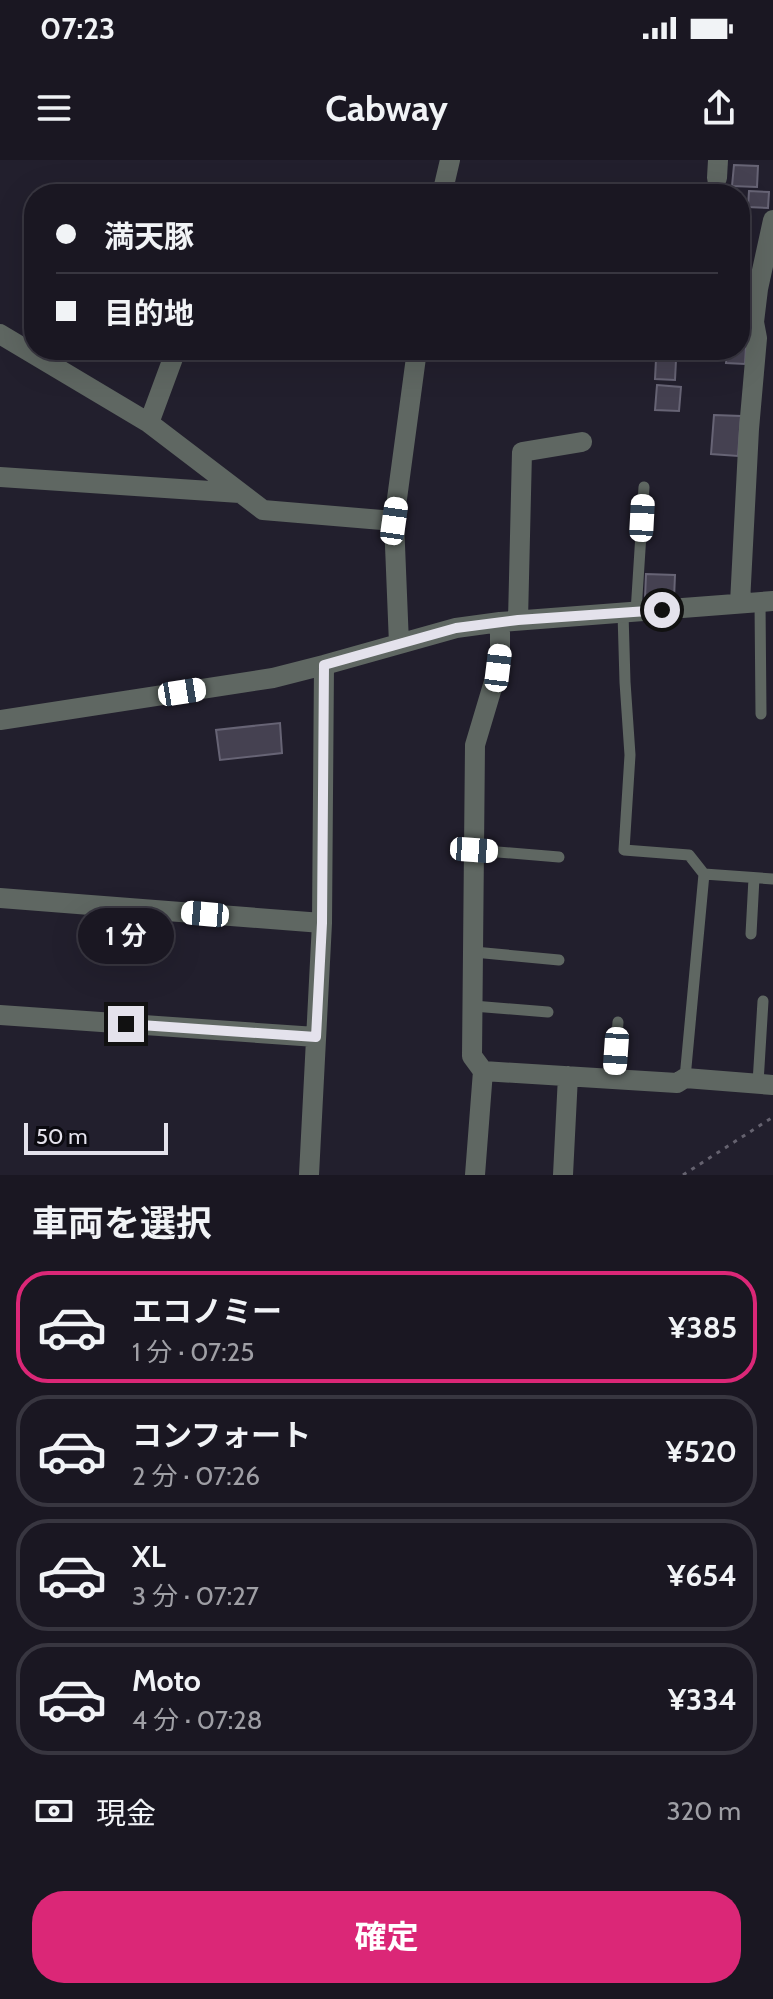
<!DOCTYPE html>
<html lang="ja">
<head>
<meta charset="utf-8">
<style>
  body { margin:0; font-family:Cabin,"Noto Sans JP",sans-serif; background:#23202a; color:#f1f3f6; height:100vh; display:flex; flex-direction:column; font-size:30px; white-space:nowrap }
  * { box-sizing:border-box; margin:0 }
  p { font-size:26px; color:#9f9fa5 }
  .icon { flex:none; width:44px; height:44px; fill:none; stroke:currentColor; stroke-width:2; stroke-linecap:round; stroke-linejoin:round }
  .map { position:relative; height:1015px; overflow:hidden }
  .drawer { display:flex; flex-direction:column; background:#1a1722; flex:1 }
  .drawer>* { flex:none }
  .hud { position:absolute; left:24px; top:24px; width:726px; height:176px; border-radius:32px; box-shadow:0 8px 32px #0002,0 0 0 2px #383640; display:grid; align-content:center; height:176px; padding:0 32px; background:#1a1722 }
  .scale { position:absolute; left:24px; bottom:20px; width:144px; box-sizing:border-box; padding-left:8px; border:4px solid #e4e2ec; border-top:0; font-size:22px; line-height:28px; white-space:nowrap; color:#e4e2ec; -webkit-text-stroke:6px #0b0a10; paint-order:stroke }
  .end { position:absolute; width:36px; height:36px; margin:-18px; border:10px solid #e4e2ec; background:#111; box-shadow:0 0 0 4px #111 }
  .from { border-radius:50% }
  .bubble { position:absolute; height:56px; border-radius:28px; background:#1a1722; box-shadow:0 8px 32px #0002,0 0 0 2px #383640; font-size:26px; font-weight:700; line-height:56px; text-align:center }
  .car { position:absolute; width:24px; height:48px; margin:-24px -12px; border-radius:10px; box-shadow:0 0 6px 2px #0007; background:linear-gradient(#fff 24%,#345 0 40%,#fff 0 76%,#345 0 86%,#fff 0) }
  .hud b { display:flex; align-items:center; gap:28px; height:76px; font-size:30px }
  .hud b+b { border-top:2px solid #383640 }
  .hud i { width:20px; height:20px; background:#f1f3f6 }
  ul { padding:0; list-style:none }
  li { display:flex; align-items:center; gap:24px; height:112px; margin:0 16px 12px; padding:0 16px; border:4px solid #383640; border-radius:32px }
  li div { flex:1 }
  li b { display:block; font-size:30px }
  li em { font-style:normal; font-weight:700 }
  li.on { border-color:#db2777 }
  li>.icon { width:72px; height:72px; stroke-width:1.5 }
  h2 { padding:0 32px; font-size:36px; line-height:96px }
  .pay { display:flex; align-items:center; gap:20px; height:88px; padding:0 32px; font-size:30px }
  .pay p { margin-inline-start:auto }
  .button { display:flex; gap:16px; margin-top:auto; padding:16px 32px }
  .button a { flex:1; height:92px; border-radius:32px; background:#db2777; color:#fff; font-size:32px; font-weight:700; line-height:92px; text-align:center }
  .status { display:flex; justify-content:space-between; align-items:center; height:56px; padding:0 40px; background:#1a1722; direction:ltr }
  .status svg { height:22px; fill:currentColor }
  header { display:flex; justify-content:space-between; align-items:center; height:104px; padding:0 32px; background:#1a1722; font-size:36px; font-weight:700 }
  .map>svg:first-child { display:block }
  .building { fill:#454151; stroke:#676475; stroke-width:2 }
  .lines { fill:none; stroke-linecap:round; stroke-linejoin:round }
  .path { stroke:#65626f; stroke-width:3; stroke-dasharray:4 6; stroke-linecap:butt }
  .service { stroke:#5f6762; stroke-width:11 }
  .minor { stroke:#5f6762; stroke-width:20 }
  .route { stroke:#e4e2ec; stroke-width:10 }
</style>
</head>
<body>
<div class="status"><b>07:23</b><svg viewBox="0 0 49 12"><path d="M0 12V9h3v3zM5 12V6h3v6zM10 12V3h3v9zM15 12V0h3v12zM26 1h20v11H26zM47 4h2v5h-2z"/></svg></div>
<header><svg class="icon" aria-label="menu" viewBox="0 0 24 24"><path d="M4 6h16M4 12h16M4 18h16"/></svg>Cabway<svg class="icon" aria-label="share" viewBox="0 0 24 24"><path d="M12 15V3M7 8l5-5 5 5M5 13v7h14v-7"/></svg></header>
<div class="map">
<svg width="773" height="1015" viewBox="0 0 773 1015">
  <rect width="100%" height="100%" fill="#221f2d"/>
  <path class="building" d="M734 5 758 6 757 27 732 26Z
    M749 31 769 32 768 48 748 47Z
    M740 169H747L745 204 726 203 727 190H740Z
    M656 199 676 200 675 220 655 219Z
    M657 225 681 227 679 251 655 250Z
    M714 255 741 256 738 296 711 294Z
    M646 414 675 415 674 439 645 438Z
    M280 563 282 593 220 600 216 570Z"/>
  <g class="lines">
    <path class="path" d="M683 1015 773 957"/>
    <path class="service" d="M760 442 761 554
      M636 452 644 327
      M623 453 625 522 630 595 624 690 689 695 704 714
      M474 690 559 697
      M751 774 754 718
      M474 792 559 800
      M473 846 548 852
      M685 918 704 714 773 719
      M614 919 618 862
      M758 923 763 841"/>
    <path class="minor" d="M717 18 718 0
      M442 34 450 0
      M0 174 149 263 263 350 394 361
      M149 263 176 190
      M0 317 240 333
      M740 443 749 269 757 178 754 162 758 129 773 60
      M518 460 522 292 582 282
      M500 462V492L498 508 475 585 472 896 483 911 677 923 685 918 773 925
      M399 484 394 361 417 190
      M0 560 273 518 324 505 456 468 500 462 773 441
      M0 738 322 763
      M0 855 316 877
      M309 1015 322 763 324 505
      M475 1015 483 911
      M563 1015 568 916"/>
  </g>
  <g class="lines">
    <path class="route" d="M126 864 316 877 322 763 324 505 456 468 518 460 662 450"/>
  </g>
</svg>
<div class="scale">50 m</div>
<i class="end from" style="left:662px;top:450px"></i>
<i class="end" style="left:126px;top:864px"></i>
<div class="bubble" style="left:78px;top:748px;width:96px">1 分</div>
<i class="car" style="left:642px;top:358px;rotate:3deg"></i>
<i class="car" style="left:394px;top:361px;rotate:8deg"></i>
<i class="car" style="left:498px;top:508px;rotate:7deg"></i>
<i class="car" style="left:182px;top:532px;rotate:81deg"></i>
<i class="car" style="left:474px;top:690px;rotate:94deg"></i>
<i class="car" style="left:205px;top:754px;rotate:275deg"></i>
<i class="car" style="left:616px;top:891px;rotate:184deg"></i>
<div class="hud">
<b><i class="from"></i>満天豚</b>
<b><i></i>目的地</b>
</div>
</div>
<section class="drawer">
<h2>車両を選択</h2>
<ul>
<li class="on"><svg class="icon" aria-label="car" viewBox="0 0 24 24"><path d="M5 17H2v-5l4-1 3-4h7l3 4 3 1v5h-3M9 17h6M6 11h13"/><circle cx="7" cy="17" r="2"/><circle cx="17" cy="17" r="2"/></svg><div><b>エコノミー</b><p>1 分 · 07:25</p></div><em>¥385</em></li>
<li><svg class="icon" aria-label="car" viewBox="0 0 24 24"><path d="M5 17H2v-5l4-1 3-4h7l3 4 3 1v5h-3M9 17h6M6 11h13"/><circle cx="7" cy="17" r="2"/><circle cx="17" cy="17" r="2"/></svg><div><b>コンフォート</b><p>2 分 · 07:26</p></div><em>¥520</em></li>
<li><svg class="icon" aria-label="car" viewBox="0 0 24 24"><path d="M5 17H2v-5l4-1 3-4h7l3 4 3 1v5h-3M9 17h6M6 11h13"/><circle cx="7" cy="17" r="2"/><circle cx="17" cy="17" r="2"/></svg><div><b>XL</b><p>3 分 · 07:27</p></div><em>¥654</em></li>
<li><svg class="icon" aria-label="car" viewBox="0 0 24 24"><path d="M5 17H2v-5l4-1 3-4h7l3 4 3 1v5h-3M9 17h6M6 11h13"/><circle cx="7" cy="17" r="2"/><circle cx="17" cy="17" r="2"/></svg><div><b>Moto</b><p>4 分 · 07:28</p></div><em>¥334</em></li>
</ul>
<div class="pay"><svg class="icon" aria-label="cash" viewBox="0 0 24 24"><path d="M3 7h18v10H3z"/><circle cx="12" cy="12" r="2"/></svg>現金<p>320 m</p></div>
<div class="button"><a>確定</a></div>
</section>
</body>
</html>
